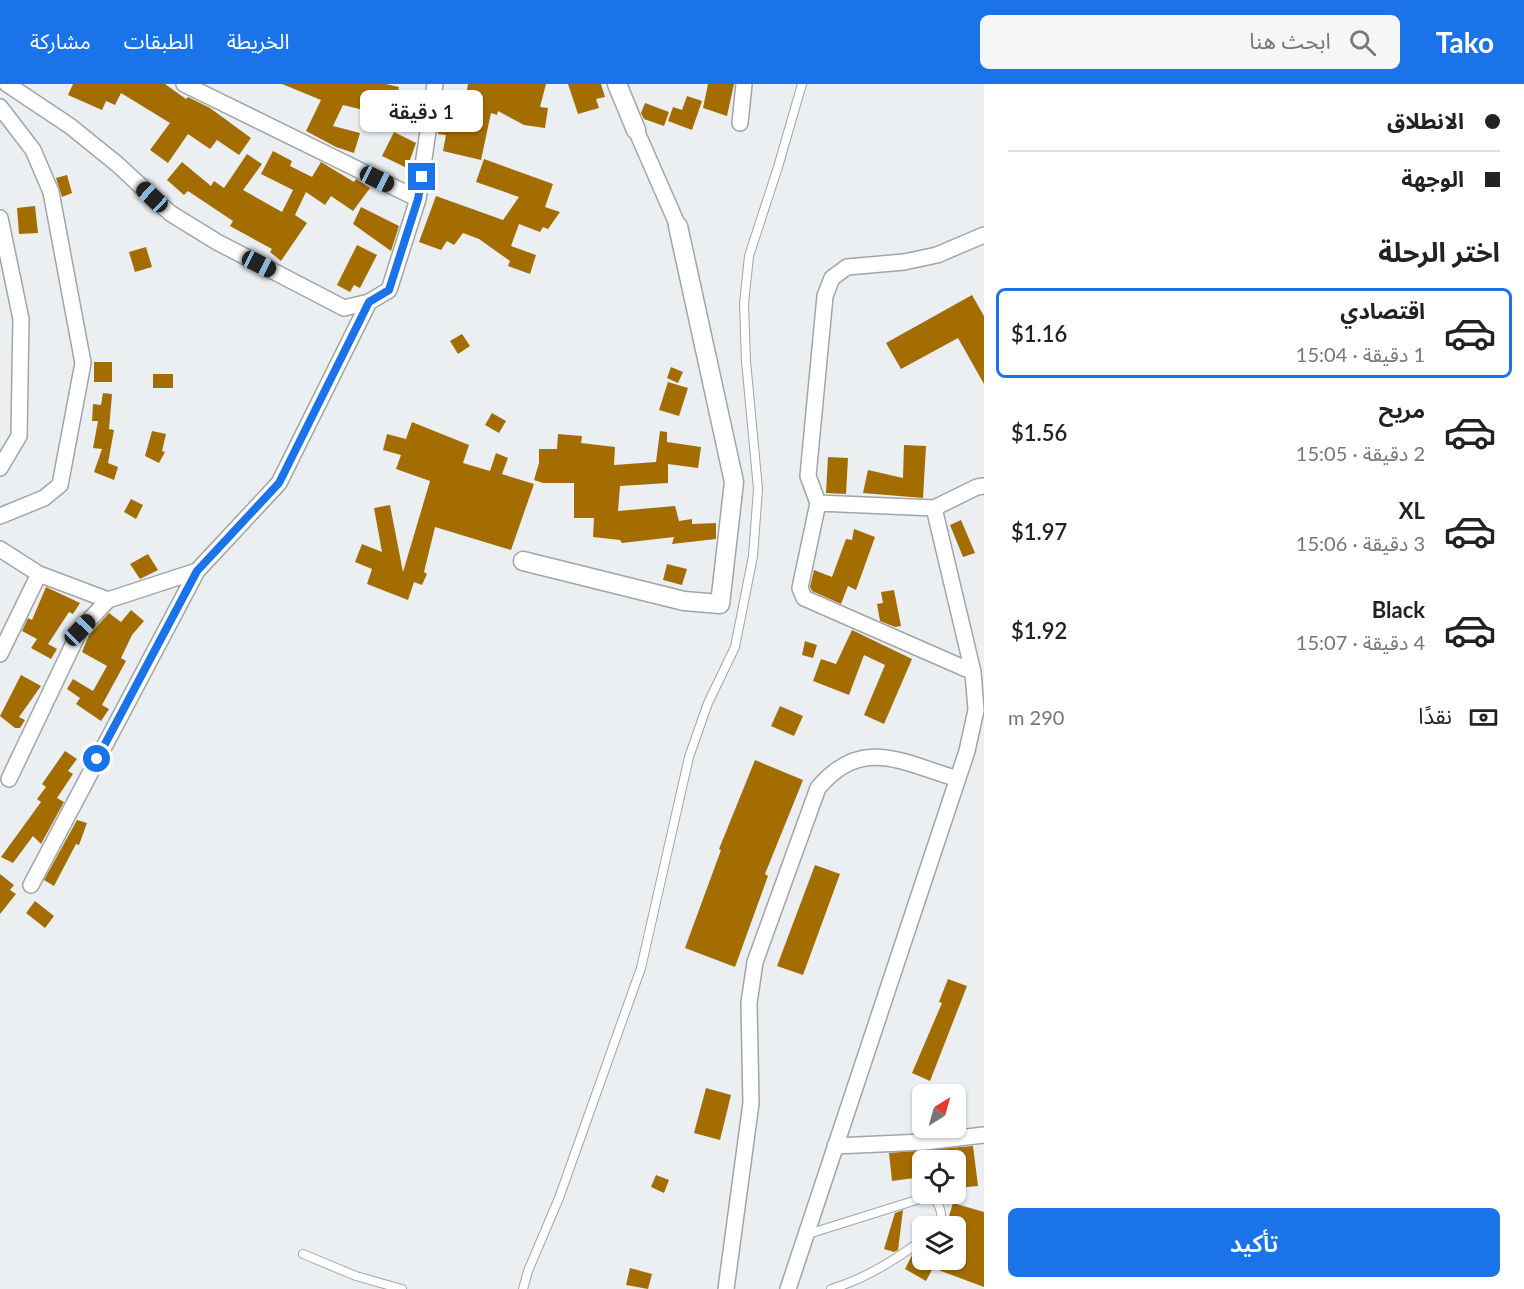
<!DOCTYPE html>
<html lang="ar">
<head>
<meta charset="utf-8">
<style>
  body { margin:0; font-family:Lato,"Noto Sans Arabic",sans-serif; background:#f6f6f6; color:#222; direction:rtl; height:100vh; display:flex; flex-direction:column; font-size:22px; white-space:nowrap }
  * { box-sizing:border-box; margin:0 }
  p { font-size:20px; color:#767676 }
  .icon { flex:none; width:33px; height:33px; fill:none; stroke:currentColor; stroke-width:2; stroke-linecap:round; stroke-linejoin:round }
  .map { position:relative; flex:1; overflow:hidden; direction:ltr }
  .sheet { display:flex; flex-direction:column; background:#fff; width:540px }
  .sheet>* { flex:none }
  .banner { display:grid; align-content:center; height:132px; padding:0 24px; background:#fff }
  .needle { width:39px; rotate:37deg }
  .tools { position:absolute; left:912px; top:1000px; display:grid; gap:12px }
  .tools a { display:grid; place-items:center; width:54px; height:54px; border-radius:9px; background:#fff; box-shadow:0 2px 4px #0004; font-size:30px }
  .end { position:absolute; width:27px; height:27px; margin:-14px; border:8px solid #1a73e8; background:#fff; box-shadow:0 0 0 3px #fff }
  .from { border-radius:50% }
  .bubble { position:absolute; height:42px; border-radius:9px; background:#fff; box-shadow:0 2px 4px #0004; font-size:20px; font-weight:600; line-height:42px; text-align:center; direction:rtl }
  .car { position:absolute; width:18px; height:36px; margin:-18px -9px; border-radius:8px; box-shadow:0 0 4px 2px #0007; background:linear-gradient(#222 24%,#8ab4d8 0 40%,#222 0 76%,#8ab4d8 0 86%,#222 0) }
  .banner b { display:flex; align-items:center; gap:21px; height:57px; font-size:22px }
  .banner b+b { border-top:2px solid #e0e0e0 }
  .banner i { width:15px; height:15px; background:#222 }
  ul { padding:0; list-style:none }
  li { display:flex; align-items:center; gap:18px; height:90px; margin:0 12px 9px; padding:0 12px; border:3px solid transparent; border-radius:9px }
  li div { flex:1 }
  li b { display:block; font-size:22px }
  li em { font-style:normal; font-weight:600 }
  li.on { border-color:#1a73e8 }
  li>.icon { width:54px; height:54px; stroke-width:1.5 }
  h2 { padding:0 24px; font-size:27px; line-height:72px }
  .pay { display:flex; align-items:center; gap:15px; height:66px; padding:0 24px; font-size:22px }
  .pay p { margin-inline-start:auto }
  .button { display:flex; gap:12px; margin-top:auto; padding:12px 24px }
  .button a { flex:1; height:69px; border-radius:9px; background:#1a73e8; color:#fff; font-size:24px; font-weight:600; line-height:69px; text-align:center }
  header { display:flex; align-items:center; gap:36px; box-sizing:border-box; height:84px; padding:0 30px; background:#1a73e8; color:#fff }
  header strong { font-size:28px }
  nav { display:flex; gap:33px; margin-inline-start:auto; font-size:21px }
  .search { width:420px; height:54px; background:#f6f6f6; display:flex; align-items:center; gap:15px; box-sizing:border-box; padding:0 21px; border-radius:9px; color:#767676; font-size:22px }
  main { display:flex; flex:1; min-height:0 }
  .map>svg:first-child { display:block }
  .building { fill:#a36d01 }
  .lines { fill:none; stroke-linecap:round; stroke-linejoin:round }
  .service-casing { stroke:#a1a5a8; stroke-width:10 }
  .minor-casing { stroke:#a1a5a8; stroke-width:18 }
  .tertiary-casing { stroke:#a1a5a8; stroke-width:21 }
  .service { stroke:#fff; stroke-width:8 }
  .minor { stroke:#fff; stroke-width:15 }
  .tertiary { stroke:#fff; stroke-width:18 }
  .route { stroke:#1a73e8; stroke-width:8 }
</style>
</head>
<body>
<header>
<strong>Tako</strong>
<div class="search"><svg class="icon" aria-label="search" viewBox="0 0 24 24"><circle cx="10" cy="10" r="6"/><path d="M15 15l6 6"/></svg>ابحث هنا</div>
<nav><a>الخريطة</a><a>الطبقات</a><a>مشاركة</a></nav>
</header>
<main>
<section class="sheet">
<div class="banner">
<b><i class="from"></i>الانطلاق</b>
<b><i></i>الوجهة</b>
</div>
<h2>اختر الرحلة</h2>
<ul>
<li class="on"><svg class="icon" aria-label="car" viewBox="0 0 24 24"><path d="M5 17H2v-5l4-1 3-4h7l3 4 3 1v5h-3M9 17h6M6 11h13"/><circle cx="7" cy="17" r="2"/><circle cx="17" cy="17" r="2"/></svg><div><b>اقتصادي</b><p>1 دقيقة · 15:04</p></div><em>$1.16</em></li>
<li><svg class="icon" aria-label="car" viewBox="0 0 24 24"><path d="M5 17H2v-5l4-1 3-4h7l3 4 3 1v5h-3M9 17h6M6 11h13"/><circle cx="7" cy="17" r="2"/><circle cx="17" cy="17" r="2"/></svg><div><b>مريح</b><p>2 دقيقة · 15:05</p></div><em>$1.56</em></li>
<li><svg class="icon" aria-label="car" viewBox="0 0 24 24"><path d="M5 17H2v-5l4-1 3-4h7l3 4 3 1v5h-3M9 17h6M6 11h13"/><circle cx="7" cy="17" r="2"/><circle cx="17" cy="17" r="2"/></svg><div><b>XL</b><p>3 دقيقة · 15:06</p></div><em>$1.97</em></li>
<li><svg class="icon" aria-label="car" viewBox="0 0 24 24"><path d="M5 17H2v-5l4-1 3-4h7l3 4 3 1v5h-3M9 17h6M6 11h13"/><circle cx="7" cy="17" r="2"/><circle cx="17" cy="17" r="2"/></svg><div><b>Black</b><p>4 دقيقة · 15:07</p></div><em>$1.92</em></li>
</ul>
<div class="pay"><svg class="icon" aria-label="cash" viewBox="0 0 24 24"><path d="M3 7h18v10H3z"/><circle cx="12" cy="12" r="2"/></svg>نقدًا<p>290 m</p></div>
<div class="button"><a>تأكيد</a></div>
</section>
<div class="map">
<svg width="984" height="1205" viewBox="0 0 984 1205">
  <rect width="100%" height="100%" fill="#ebeff2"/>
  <path class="building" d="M73 0H165L186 15 188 13 210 24 251 54 239 71 217 56 210 65 188 50 168 79 150 66 170 39 121 9 115 21 106 17 102 26 68 11Z
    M282 0H386L399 3 392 33 343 21 333 42 360 49 354 69 336 63 306 47 321 16Z
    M468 0H546L540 23 548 24 545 44 524 41 498 27 497 31 491 29 481 76 443 67 446 51 438 50 442 18 464 23Z
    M568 0H601L605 13 596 15 599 24 578 30Z
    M708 0H734L727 32 703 24Z
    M687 12 702 17 692 46 668 37 673 23 682 26Z
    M645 19 669 28 664 42 644 35 641 29Z
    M394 48 416 59 407 84 382 72Z
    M273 67 292 77 290 82 312 93 321 78 354 98 356 95 370 104 353 127 331 112 325 121 306 108 295 131 307 139 281 177 270 168 272 165 230 142 233 137 188 107 184 111 167 96 182 78 211 102 214 97 224 104 247 70 262 80 243 106 282 128 293 106 261 90Z
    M484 75 553 100 545 123 560 128 548 145 543 143 540 148 519 140 511 162 536 171 530 190 508 182 510 177 479 155 463 149 454 161 447 157 441 166 419 158 436 112 503 136 519 113 476 98Z
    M67 91 72 109 62 113 56 94Z
    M35 122 38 149 19 150 17 124Z
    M361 123 399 142 391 167 353 140Z
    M357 161 377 171 360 204 354 201 350 208 337 201Z
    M146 163 152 183 135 188 129 168Z
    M972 211 984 232V300L958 254 901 285 886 259Z
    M462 250 470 262 458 270 450 257Z
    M94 278H112V298H94Z
    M671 283 683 288 678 299 667 294Z
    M153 290H173V304H153Z
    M668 298 688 304 679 332 659 326Z
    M103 309 112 310 109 345 114 346 108 379 118 383 114 396 94 388 102 365 93 364 98 337H92L93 320 101 321Z
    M492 329 506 337 499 349 485 341Z
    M412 338 469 361 463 379 490 387 496 369 508 374 502 390 534 400 511 466 435 443 424 488 427 490 422 501 414 498 408 516 367 500 372 485 355 478 362 460 382 468 374 424 390 421 403 488 430 397 396 385 401 371 383 366 387 350 406 355Z
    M152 347 166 350 162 367 165 368 159 379 145 372Z
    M660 347 667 348V358L701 363 698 384 668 380V399L620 402 618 427 675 422 679 437 692 435V440L716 439V455L672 460 674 453 622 459 620 456 593 453 594 434H574V399H543L534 396 539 379V365H557L558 350 582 352 581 359 615 363 614 381 656 378Z
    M904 361 926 362 923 414 863 409 868 386 903 394Z
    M828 373 848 374 846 410 826 409Z
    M131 415 143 421 136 435 124 428Z
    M961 436 975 469 963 473 950 441Z
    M854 445 875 453 856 506 848 502 841 520 812 507 810 503 814 486 832 493 846 455 852 456Z
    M148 470 158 486 140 495 130 480Z
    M667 480 687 485 682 501 663 496Z
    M46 503 80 519 73 530 69 528 48 560 57 565 51 575 31 564 37 555 22 547 28 534 32 536Z
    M894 506 901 542 895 543 880 537 877 520 883 519 881 508Z
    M131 526 144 537 132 551 121 574 126 577 102 621 109 625 101 637 76 620 80 614 67 605 73 595 93 607 107 582 82 568 89 551 109 529 121 538Z
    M852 546 912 575 884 640 864 631 885 581 864 571 849 611 813 597 821 575 836 580Z
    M805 557 817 561 813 574 802 571Z
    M21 591 41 602 19 633 25 636 20 644H15L0 632Z
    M780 622 803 632 794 652 771 642Z
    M65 667 77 675 68 687 73 690 57 714 64 718 41 760 33 752 13 779 1 773 41 718 37 715 46 703 42 700Z
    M755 676 803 696 765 790 768 792 735 883 685 864 721 766 719 765Z
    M77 736 87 739 79 761 76 760 54 802 44 796Z
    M815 781 840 790 803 891 777 882Z
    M0 790 14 801 10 806 16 810 0 830Z
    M35 817 54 832 45 844 26 829Z
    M948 895 967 902 930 997 912 989 942 919 939 918Z
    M706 1004 731 1011 720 1056 694 1049Z
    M973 1062 978 1102 956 1104V1077H922V1093L892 1097 889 1069Z
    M656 1091 669 1096 664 1109 651 1103Z
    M953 1119 984 1128V1203L933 1184 926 1197 905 1185 912 1171 922 1176H956V1134L949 1132Z
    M903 1126 898 1166 894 1168 884 1165 895 1129Z
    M630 1184 652 1190 648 1205 626 1201Z"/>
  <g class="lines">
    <defs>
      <path id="service" d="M805 1151 926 1113 936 1116C941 1125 944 1134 938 1143
        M303 1170 356 1192 402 1205
        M523 1205 528 1187 559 1114 641 884 689 673 708 619 735 563 753 472 758 405 746 277 744 220 749 172 778 83 802 0
        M831 1205C865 1195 894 1177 922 1156"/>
      <path id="minor" d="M7 0 70 42 117 80 170 129 217 158 344 224 369 218 389 206 418 115 435 0
        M184 0 418 115
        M0 23 33 66 51 108 83 279 60 401 44 414 0 432
        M740 39 744 0
        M636 46 678 142
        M0 134 21 235 19 352 0 384
        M984 151 937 171 904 178 847 183 832 194 825 212 808 392 818 419 934 424 977 403 984 402
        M818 419 800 504 804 514 973 588
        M0 465 39 490 108 516 197 487 279 399 369 218
        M0 570 39 490
        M9 695 80 546 108 516
        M31 801 197 487
        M835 1062 924 1058 984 1051
        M726 1205 751 1019 749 919 755 878 818 704C862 651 903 679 958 695
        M788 1205 967 667 976 626 973 588 934 424"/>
      <path id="tertiary" d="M617 0 636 46
        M523 477 684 517 720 520 734 398 678 142"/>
    </defs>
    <use href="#service" class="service-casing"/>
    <use href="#minor" class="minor-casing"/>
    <use href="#tertiary" class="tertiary-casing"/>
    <use href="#service" class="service"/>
    <use href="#minor" class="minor"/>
    <use href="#tertiary" class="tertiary"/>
  </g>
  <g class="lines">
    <path class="route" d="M97 675 197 487 279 399 369 218 389 206 418 115 422 93"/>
  </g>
</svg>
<div class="tools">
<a><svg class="needle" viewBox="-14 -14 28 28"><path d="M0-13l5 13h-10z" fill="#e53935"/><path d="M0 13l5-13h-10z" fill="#767676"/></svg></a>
<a><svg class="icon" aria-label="locate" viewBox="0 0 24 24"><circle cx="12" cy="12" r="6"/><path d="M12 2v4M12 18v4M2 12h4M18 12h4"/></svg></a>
<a><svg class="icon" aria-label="layers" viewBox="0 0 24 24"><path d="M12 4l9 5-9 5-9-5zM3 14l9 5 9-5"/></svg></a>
</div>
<i class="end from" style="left:97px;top:675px"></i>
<i class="end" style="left:422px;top:93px"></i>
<div class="bubble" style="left:360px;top:6px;width:123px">1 دقيقة</div>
<i class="car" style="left:377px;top:95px;rotate:116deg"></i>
<i class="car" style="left:152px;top:113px;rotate:313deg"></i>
<i class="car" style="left:259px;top:180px;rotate:117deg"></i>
<i class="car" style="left:80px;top:546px;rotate:44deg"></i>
</div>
</main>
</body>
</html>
